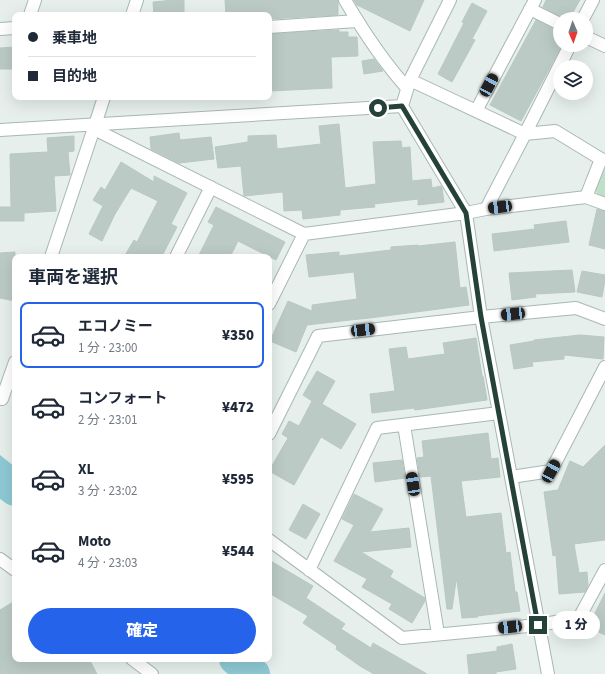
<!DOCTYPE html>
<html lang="ja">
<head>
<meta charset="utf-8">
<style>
  body { margin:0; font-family:"Source Sans 3","Noto Sans JP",sans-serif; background:#f6f6f7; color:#1f2937; height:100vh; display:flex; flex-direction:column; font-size:15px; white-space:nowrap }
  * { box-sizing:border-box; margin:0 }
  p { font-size:13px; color:#747a83 }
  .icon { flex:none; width:22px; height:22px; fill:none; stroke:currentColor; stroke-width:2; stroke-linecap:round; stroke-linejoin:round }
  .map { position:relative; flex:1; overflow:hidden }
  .panel { position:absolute; left:12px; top:254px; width:260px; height:408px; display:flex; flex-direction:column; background:#fff; border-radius:8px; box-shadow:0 4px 16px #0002 }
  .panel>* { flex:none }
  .hud { position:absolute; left:12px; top:12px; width:260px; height:88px; border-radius:8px; box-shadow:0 4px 16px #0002; display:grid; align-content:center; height:88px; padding:0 16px; background:#fff }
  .needle { width:26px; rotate:178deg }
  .fabs { position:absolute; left:553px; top:12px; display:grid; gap:8px }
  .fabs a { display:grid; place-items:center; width:40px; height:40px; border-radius:50%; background:#fff; box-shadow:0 4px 16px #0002; font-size:20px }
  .end { position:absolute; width:18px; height:18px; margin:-9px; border:5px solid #24423a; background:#fff; box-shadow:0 0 0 2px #fff }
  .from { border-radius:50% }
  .bubble { position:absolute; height:28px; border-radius:14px; background:#fff; box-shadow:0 4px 16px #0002; font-size:13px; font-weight:800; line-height:28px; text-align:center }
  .car { position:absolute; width:12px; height:24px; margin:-12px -6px; border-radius:5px; box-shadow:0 0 3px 1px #0007; background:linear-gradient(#222 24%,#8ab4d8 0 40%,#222 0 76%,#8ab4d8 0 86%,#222 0) }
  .hud b { display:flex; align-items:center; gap:14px; height:38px; font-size:15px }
  .hud b+b { border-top:1px solid #e0e1e3 }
  .hud i { width:10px; height:10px; background:#1f2937 }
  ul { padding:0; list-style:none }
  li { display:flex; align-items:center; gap:12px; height:66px; margin:0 8px 6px; padding:0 8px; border:2px solid transparent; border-radius:8px }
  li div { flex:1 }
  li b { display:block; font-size:15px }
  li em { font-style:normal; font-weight:800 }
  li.on { border-color:#2563eb }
  li>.icon { width:36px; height:36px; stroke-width:1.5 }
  h2 { padding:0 16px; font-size:18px; line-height:48px }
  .primary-button { display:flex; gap:8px; margin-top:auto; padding:8px 16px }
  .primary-button a { flex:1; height:46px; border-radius:24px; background:#2563eb; color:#fff; font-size:16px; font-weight:800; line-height:46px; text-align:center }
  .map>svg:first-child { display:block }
  .green { fill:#bfe0c8 }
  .water { fill:#8ec9d4 }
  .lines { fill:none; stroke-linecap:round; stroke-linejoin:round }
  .river { stroke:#8ec9d4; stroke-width:32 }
  .building { fill:#bbcac4; stroke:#b8c9c2 }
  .street-casing { stroke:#a8b8b2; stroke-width:14 }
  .secondary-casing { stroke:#a4bbb3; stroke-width:14 }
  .street { stroke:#fff; stroke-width:12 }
  .secondary { stroke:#fff; stroke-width:12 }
  .route { stroke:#24423a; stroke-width:5 }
</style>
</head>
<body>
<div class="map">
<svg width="605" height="674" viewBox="0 0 605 674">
  <rect width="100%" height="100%" fill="#e6efeb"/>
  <path class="green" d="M605 168V200L599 198 595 189Z"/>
  <path class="water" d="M0 455 15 467V480L0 484Z"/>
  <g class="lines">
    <path class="river" d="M0 479 15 490
      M235 659 254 674"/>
  </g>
  <path class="building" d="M173 0H184V15H154L153 2Z
    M225 0H338V15L269 19V15H226Z
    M354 0H424L410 31 357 5Z
    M546 0H580L569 19H565L543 7Z
    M472 3 487 11 472 39 475 40 452 82 438 74 464 23 462 22Z
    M536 20 557 31H560V37L556 45H562L521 121 490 105Z
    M339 30V32H348V37H357L358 56 331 57 332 88 269 91V34Z
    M14 47 15 69H0V48Z
    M374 59 383 71 364 74 362 61Z
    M339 124 345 188 376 184 373 142 401 141 402 148 410 147 412 181 431 179 432 188 441 186 442 188 444 202 418 205V199L374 204 375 207 340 210V215L303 219 302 210 284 211 283 192 244 196 241 166 218 168 215 147 248 142V136L276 135 277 149 321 144 319 126Z
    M179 133 180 140 211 137 214 159 179 163 151 149 150 137Z
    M74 136V151L68 152 70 175 54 176 56 211 24 213V221H0V207H11L10 154 48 152 47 138Z
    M121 162 154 182V176L187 193 171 224 177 227 163 254 169 257H124L134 240 137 242 158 201 131 188 115 214 102 241 89 234 103 206 93 200 101 187 105 190Z
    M216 207 285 242 276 260 238 241 230 257H198L214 225 208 222Z
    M597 209 605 211V249L589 245Z
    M566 221 569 242 494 251 492 234 535 229 534 225Z
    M455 242 460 288 466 287 469 305 370 318 350 320 307 325 296 352 270 341 288 301 312 311V305L357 299 354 272 309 277 306 255 339 252V256L391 250V247L418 245V246Z
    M15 252V301L0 298V253Z
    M572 270 575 292 535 294 536 297 512 300 509 273Z
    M582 271 605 275V280L602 297 577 292Z
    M580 335 604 337 603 359 564 355V359L532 362 533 366 514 369 510 345 534 341V340Z
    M476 338 482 376H483L487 400 415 410 414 408 372 413 370 394 395 391 389 349 406 347 408 359 445 354 443 343Z
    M317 371 335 381 322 404 356 424 341 449 321 437 294 485 269 471 288 438 282 434 289 421 299 426 312 401 303 395Z
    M488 433 491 459 498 458 500 477 461 481 466 517 501 513 506 553 510 552 515 592H517L520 611 477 616 478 617 462 618 457 581H456L452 609H447L431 476 420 477 417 458 424 457 422 441Z
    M605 445V540L574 544 579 573 587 572 588 585 585 592 559 594 556 555 553 556 544 492 558 490 570 461 583 467Z
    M402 460 405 478 375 482 373 463Z
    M354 494 383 509 370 532 409 528 411 547 361 552 393 571 390 577 425 598V601L412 623 389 609 392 604 362 587 367 579 334 561 354 525 342 519Z
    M303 504 320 514 306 539 289 530Z
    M269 560 313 586 306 598 345 624 341 629 371 648 373 643 427 674H374L360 666 336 649 337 646 303 623 308 616 269 593Z
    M605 593V635L588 627Z
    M15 601V659H89L97 674H0V610Z
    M512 644 516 669 496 672V674H469L467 655 497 651V647Z"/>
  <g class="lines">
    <defs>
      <path id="street" d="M345 0C363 31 383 61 407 88
        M530 9 560 24
        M30 15 35 0
        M583 19 593 0
        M269 27 357 21
        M0 29 15 28
        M586 37 605 46
        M410 80 525 134 570 45
        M402 106 466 213 481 317 548 674
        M476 111 535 0
        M94 129 304 234 466 213 486 209 586 197 605 204
        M0 130 402 106 410 80 450 0
        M486 209 525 134 555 131 601 159 586 197
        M51 257 95 125
        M176 257 211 187
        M269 304 304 234
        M2 399 15 362
        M404 425 438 634
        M269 434 318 336 481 317 576 308 605 319
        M511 477 551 471 605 367
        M269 540 402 638 538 625 579 618 605 570
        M0 559 15 570
        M309 570 377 428 499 413
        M132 659 152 674"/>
      <path id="secondary" d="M132 15 137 0
        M95 125 104 97"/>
    </defs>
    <use href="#street" class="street-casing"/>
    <use href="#secondary" class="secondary-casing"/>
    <use href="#street" class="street"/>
    <use href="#secondary" class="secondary"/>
  </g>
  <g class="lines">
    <path class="route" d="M378 108 402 106 466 213 481 317 538 625"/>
  </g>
</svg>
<div class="fabs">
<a><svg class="needle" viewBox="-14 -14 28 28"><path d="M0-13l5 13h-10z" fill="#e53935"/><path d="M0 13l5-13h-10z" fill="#747a83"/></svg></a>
<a><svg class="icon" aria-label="layers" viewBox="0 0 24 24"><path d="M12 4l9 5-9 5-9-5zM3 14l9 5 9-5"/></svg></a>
</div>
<i class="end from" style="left:378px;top:108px"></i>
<i class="end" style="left:538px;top:625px"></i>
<div class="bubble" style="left:552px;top:611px;width:48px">1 分</div>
<i class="car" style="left:489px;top:85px;rotate:28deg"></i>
<i class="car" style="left:500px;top:207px;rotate:263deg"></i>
<i class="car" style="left:513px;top:314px;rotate:264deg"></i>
<i class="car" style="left:363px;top:330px;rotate:83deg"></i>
<i class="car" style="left:551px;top:471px;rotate:28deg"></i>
<i class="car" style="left:413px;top:484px;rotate:351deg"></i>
<i class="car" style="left:510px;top:627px;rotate:264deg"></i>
<div class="hud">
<b><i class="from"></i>乗車地</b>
<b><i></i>目的地</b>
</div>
<section class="panel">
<h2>車両を選択</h2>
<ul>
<li class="on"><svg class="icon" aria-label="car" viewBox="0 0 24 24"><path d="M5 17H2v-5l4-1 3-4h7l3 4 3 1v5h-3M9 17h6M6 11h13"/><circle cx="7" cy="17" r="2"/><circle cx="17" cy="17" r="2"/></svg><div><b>エコノミー</b><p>1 分 · 23:00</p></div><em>¥350</em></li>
<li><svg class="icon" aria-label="car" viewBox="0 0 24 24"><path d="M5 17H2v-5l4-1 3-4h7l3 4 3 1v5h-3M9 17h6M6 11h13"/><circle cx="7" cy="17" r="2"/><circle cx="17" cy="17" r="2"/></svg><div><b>コンフォート</b><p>2 分 · 23:01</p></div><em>¥472</em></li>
<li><svg class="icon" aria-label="car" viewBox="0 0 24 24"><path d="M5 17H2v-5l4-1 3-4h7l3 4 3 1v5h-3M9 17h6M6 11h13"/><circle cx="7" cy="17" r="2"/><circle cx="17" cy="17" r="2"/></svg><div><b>XL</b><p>3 分 · 23:02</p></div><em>¥595</em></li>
<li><svg class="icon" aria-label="car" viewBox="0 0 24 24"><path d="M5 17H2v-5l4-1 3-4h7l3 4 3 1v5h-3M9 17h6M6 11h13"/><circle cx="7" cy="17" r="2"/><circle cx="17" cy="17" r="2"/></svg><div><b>Moto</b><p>4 分 · 23:03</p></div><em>¥544</em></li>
</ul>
<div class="primary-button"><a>確定</a></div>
</section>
</div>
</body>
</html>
